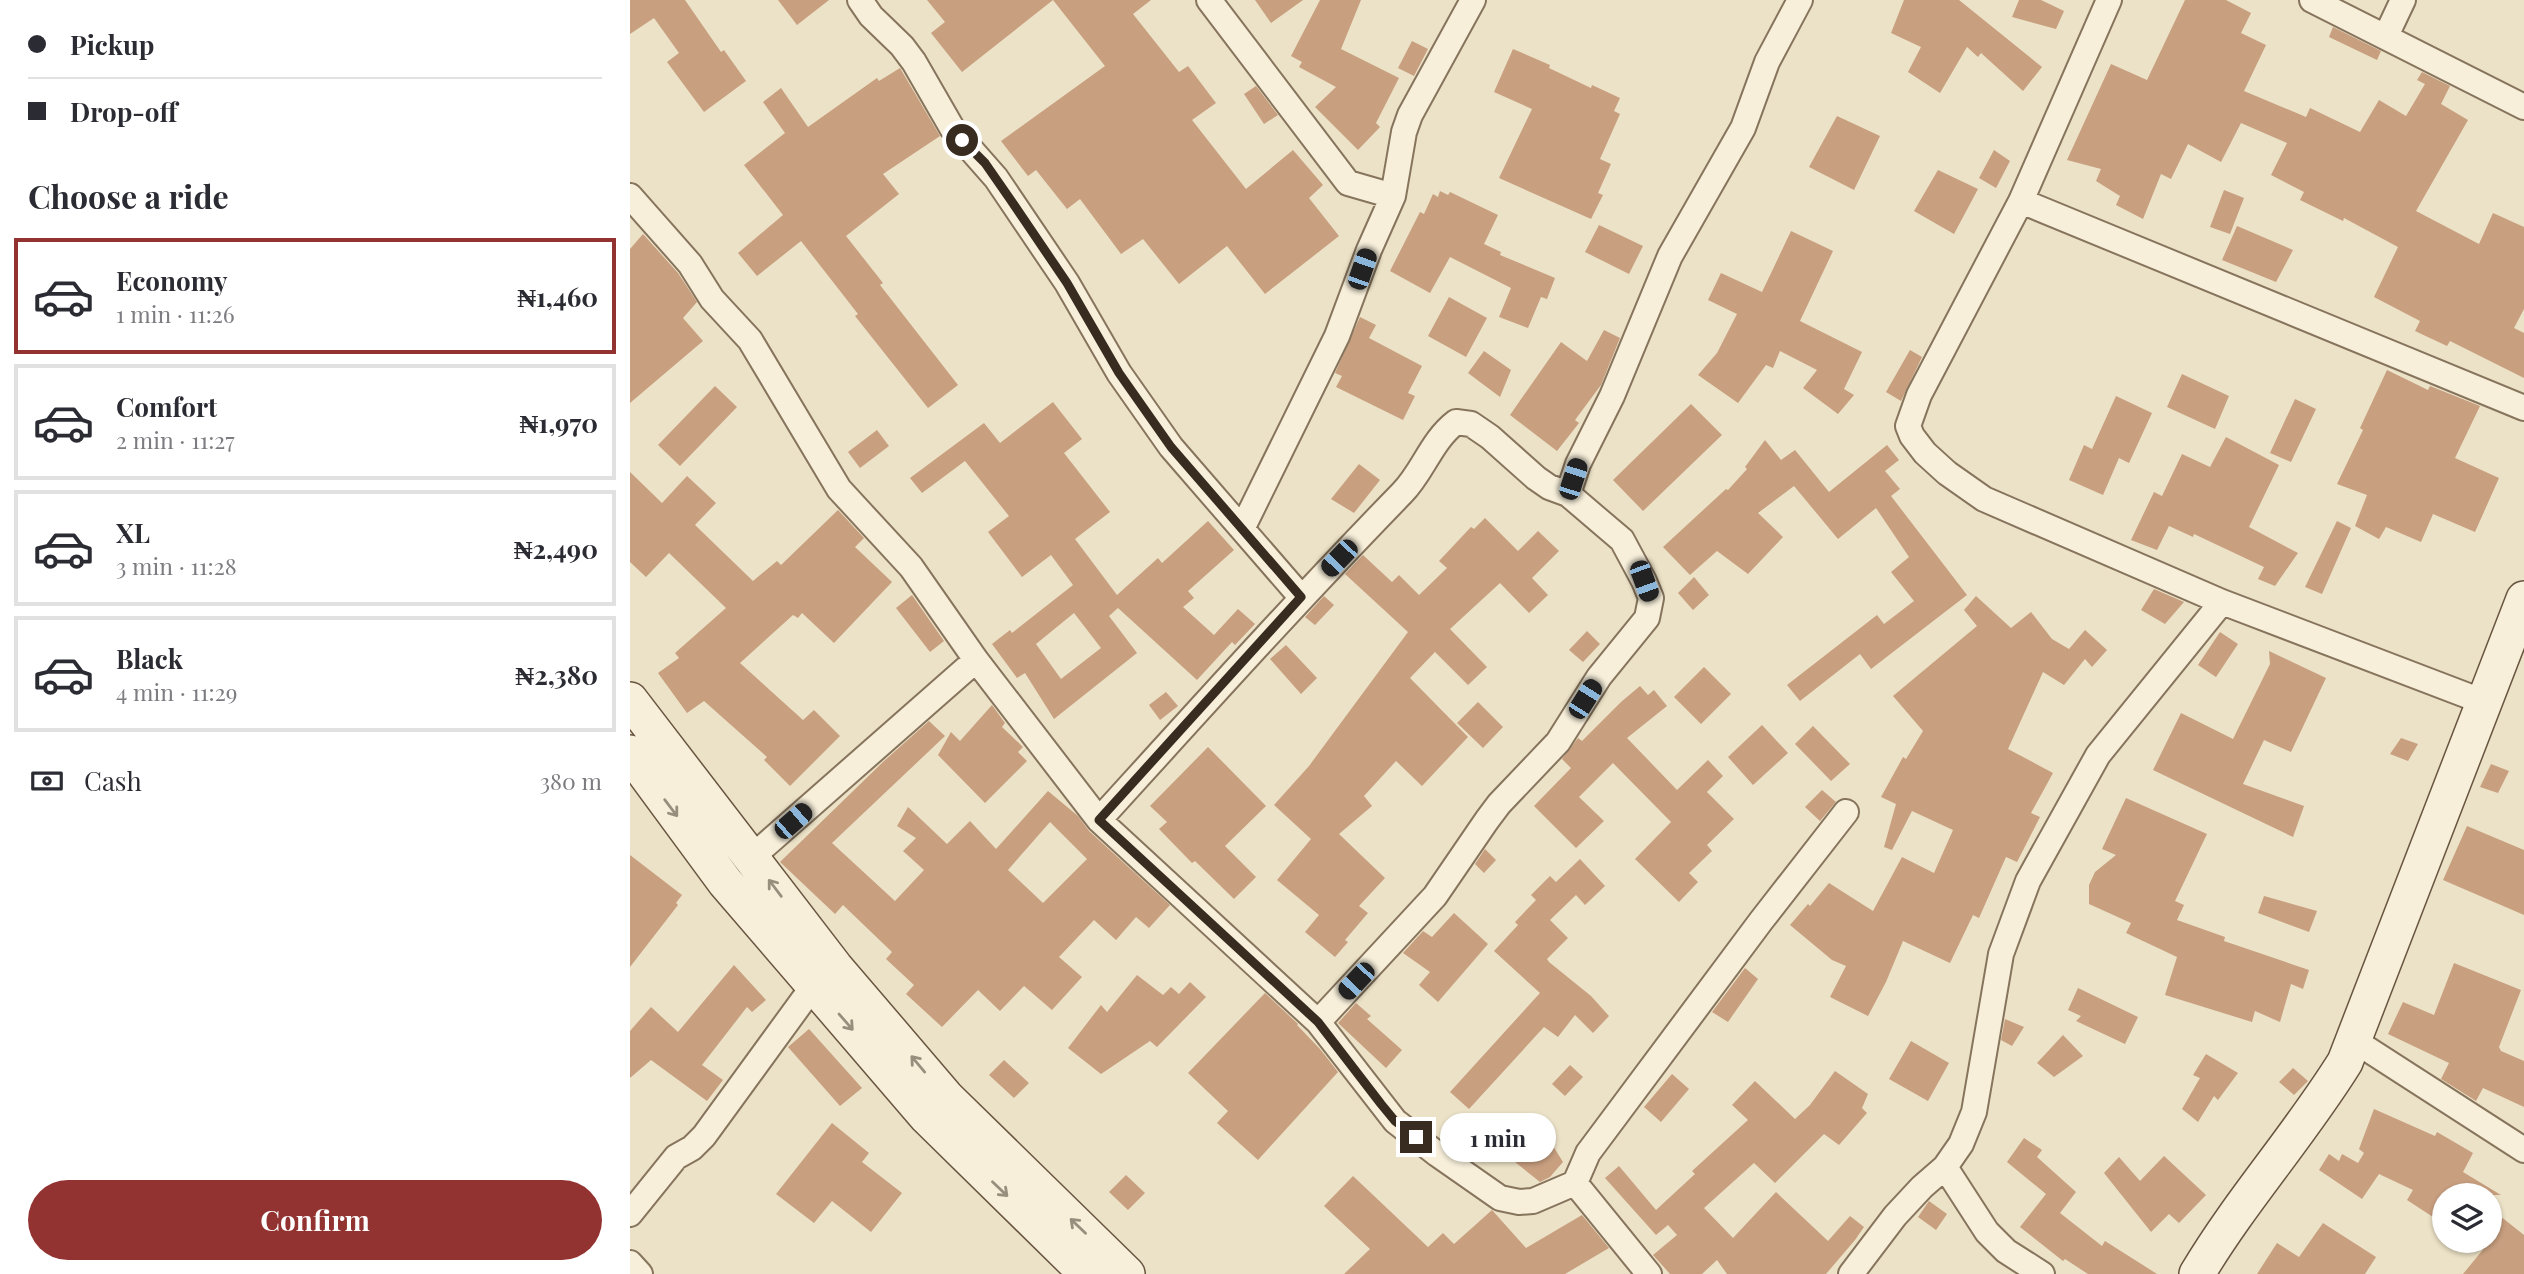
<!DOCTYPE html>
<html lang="en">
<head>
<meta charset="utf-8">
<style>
  body { margin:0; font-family:"Playfair Display",serif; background:#f2f2f3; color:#2b2b33; height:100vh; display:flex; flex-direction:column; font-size:26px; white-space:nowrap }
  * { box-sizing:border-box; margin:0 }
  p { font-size:23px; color:#7c7c81 }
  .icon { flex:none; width:38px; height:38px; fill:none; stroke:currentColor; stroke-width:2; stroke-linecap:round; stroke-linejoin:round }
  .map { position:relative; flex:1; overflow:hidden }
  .panel { display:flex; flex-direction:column; background:#fff; width:630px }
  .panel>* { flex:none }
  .top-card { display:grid; align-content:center; height:154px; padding:0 28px; background:#fff }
  .fabs { position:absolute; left:1802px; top:1183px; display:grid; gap:14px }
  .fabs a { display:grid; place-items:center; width:70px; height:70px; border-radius:50%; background:#fff; box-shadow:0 2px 5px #0004; font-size:35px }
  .end { position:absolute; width:32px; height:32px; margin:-16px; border:9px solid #382c20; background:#fff; box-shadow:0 0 0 4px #fff }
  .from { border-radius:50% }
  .bubble { position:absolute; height:49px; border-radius:24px; background:#fff; box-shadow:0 2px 5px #0004; font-size:23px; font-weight:700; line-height:49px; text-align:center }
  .car { position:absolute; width:21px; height:42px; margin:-21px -10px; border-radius:9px; box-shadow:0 0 5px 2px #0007; background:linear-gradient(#222 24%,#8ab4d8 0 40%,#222 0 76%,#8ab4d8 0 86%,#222 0) }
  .top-card b { display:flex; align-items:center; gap:24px; height:66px; font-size:26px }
  .top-card b+b { border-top:2px solid #e1e1e2 }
  .top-card i { width:18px; height:18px; background:#2b2b33 }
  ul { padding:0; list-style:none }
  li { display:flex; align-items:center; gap:21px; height:116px; margin:0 14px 10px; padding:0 14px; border:4px solid #e1e1e2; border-radius:0px }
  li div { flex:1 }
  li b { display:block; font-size:26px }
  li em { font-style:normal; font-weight:700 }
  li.active { border-color:#923331 }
  li>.icon { width:63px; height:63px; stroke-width:1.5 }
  h2 { padding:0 28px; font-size:32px; line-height:84px }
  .pay { display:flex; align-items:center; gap:18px; height:77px; padding:0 28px; font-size:26px }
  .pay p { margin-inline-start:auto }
  .button { display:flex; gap:14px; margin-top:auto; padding:14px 28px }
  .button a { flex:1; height:80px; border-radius:42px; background:#923331; color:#fff; font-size:28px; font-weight:700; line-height:80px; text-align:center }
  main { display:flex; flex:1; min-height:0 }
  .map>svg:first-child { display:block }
  .building { fill:#c89f7f; fill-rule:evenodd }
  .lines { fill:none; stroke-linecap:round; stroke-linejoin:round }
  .street-casing { stroke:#86745d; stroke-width:28 }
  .secondary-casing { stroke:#685540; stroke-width:38 }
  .street { stroke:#f7efda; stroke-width:24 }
  .secondary { stroke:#f7efda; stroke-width:35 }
  .oneway { stroke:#988e7d }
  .route { stroke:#382c20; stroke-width:9 }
</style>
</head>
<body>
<main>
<section class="panel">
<div class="top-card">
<b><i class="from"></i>Pickup</b>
<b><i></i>Drop-off</b>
</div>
<h2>Choose a ride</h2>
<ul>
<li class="active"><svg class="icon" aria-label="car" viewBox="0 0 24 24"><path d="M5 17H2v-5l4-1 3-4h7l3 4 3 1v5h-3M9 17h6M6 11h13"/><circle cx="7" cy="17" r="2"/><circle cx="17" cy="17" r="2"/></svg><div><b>Economy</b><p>1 min · 11:26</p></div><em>₦1,460</em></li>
<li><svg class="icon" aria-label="car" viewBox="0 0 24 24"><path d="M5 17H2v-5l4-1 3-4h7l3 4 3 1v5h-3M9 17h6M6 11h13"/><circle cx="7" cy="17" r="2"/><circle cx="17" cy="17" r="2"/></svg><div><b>Comfort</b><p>2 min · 11:27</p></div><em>₦1,970</em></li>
<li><svg class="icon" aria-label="car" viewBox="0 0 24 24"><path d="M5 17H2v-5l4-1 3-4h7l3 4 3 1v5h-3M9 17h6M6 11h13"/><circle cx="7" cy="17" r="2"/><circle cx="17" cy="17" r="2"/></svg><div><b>XL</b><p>3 min · 11:28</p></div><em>₦2,490</em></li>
<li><svg class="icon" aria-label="car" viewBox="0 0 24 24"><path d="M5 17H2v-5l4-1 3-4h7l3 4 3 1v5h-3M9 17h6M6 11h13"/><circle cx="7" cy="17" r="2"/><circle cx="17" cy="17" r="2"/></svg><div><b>Black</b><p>4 min · 11:29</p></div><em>₦2,380</em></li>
</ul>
<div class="pay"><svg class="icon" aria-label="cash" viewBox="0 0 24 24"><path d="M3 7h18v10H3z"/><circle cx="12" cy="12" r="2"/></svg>Cash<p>380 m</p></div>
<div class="button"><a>Confirm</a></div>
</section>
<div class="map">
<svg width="1894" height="1274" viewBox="0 0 1894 1274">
  <rect width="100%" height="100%" fill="#ece2c7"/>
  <path class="building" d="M0 0H55L91 52 94 50 116 81 74 112 37 62 49 53 24 18 0 34Z
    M148 0H199L167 25Z
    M297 0H521L503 14 549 72 558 66 586 103 562 120 616 189 663 150 693 185 679 198 709 236 635 294 597 246 549 284 513 239 491 254 450 199 437 209 406 170 398 176 371 141 475 66 423 0 332 72 301 33 315 22Z
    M625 0H673L641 23Z
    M690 0H731L711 49 769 78 746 123 750 127 728 150 685 107 706 87 669 67 672 62 661 56Z
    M1274 0H1329L1412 67 1393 91 1351 53 1348 57 1337 47 1310 93 1278 72 1291 47 1261 33Z
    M1389 0H1411L1434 11 1426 29 1382 17Z
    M1555 0H1596L1621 13 1611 33 1636 45 1614 91 1676 117 1680 108 1730 132 1749 100 1776 116 1795 84 1787 80 1792 72 1820 86 1811 104 1838 120 1786 211 1849 244 1863 213 1894 227V309L1884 328 1894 333V378L1820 341 1817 346 1785 331 1790 321 1744 297 1768 247 1714 218 1713 221 1670 200 1674 192 1641 175 1657 143 1611 123 1591 162 1558 144 1541 179 1531 174 1513 219 1486 205 1490 196 1466 181 1471 169 1437 160 1481 64 1517 80Z
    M1703 27 1751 51 1747 60 1699 37Z
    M782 41 798 49 784 76 768 68Z
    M883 49 920 65 919 68 961 88 962 85 990 98 984 111 990 114 970 159 981 164 968 193 973 195 961 219 869 178 902 109 864 92Z
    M270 68 310 136 253 174 269 194 216 236 253 283 250 285 328 385 298 408 225 316 228 314 171 241 127 276 108 253 153 215 114 165 155 133 133 102 151 88 178 127 247 78 249 81Z
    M626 86 648 115 634 124 614 94Z
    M1207 116 1250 136 1224 190 1179 167Z
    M1364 150 1380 161 1366 188 1349 178Z
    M1308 170 1348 189 1324 234 1284 211Z
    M1594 190 1614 198 1600 234 1580 227Z
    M810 191 818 195 820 192 868 215 854 244 871 252 870 255 925 278 917 299 911 297 898 328 869 317 881 288 820 257 800 293 760 271 790 212 794 214 803 194 808 197Z
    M969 225 1013 246 999 274 955 252Z
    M1607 226 1663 250 1646 282 1592 260Z
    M1161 231 1203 251 1170 321 1232 352 1214 389 1224 395 1208 414 1173 388 1187 370 1150 351 1143 368 1136 365 1108 403 1068 375 1087 353 1107 314 1078 300 1091 273 1132 292Z
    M13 234 48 273 67 302 53 318 73 341 0 403V249Z
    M819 297 857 318 836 357 798 336Z
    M730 317 746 325 739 338 792 366 778 393 785 396 773 420 706 387 712 376 705 373Z
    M974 330 990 338 971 385 945 420 949 423 927 451 880 415 931 342 957 361Z
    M1280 350 1292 357 1271 401 1256 392Z
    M854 351 881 370 870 397 838 373Z
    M1757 370 1798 390 1800 386 1850 406 1825 458 1869 478 1845 532 1803 514 1791 542 1756 527 1749 539 1725 526 1737 495 1707 484 1733 430 1730 428Z
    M1552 374 1599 396 1585 429 1537 407Z
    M85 386 107 407 50 466 28 445Z
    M1486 396 1522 413 1499 463 1489 458 1473 495 1439 480 1454 445 1462 449Z
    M1665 399 1686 409 1661 462 1640 453Z
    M423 402 452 439 434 453 480 512 445 539 487 595 528 558 532 563 578 521 604 550 558 591 564 598 553 607 584 635 608 609 625 624 605 645 602 642 567 680 488 608 479 616 507 653 424 719 395 673 387 678 362 644 380 630 382 633 443 585 421 555 392 577 358 532 379 516 335 461 292 493 280 478 354 423 370 443ZM444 613 471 648 431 679 406 644Z
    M1061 404 1092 435 1013 511 983 480Z
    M247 430 259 446 230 468 218 452Z
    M1596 437 1649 465 1619 527 1668 553 1645 586 1628 579 1634 567 1564 534 1563 537 1539 526 1527 550 1501 540 1524 492 1532 496 1552 454 1580 467Z
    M1135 440 1151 460 1165 450 1199 492 1257 445 1269 460 1255 471 1270 489 1261 496 1337 595 1241 669 1230 654 1170 701 1157 685 1247 615 1254 624 1284 601 1261 572 1279 557 1246 508 1208 539 1164 486 1128 513 1153 537 1118 574 1087 551 1060 575 1033 547 1096 489 1098 490 1117 469 1115 467Z
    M729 464 750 480 724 513 701 499Z
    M0 472 32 503 57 476 86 503 65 525 123 581 147 561 151 565 208 510 234 538 225 547 262 582 204 643 172 613 168 618 163 615 110 663 173 720 184 710 210 736 160 786 134 760 137 757 74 701 57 713 28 673 49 658 45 653 96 608 39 553 16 577 0 562Z
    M855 518 888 551 908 531 929 551 902 578 918 595 899 613 870 583 820 629 857 667 838 685 805 652 780 678 838 737 792 786 766 761 734 796 742 806 709 834 755 878 729 906 738 913 715 940 718 942 705 957 675 932 689 915 647 880 681 839 644 805 679 766 778 632 715 574 733 555 762 582 769 575 789 595 817 568 809 561 841 527 844 529Z
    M1707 521 1721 528 1692 594 1675 587Z
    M1064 577 1079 595 1063 610 1048 593Z
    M1524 589 1554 602 1535 624 1511 610Z
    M282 595 314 641 300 652 266 608Z
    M694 596 704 605 685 625 675 617Z
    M1346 596 1381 628 1401 612 1422 639 1439 649 1455 630 1477 650 1462 667 1455 659 1434 685 1413 672 1378 749 1423 773 1401 813 1410 817 1387 862 1376 857 1349 918 1343 915 1320 963 1273 941 1256 982 1238 1016 1200 997 1216 966 1202 960 1160 925 1178 904 1180 906 1199 883 1243 911 1272 857 1304 873 1323 830 1282 811 1262 850 1254 847 1266 804 1251 797 1273 757 1276 759 1293 731 1263 696 1347 626 1334 610Z
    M957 631 970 644 953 662 939 650Z
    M1590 632 1608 644 1586 677 1568 665Z
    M656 645 687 678 671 694 640 659Z
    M1639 651 1696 678 1661 752 1634 740 1613 784 1674 806 1663 837 1523 770 1551 713 1603 739 1640 664Z
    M1074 667 1101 694 1071 724 1044 697Z
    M1010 686 1018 695 1024 690 1037 706 997 738 1047 790 1078 760 1093 776 1077 792 1104 819 1077 845 1082 851 1059 873 1068 882 1049 902 1005 859 1041 822 983 763 949 797 974 821 946 848 904 806 941 768 932 759 948 738 952 741 991 702Z
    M536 692 548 706 530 720 519 705Z
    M848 702 873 727 853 748 827 723Z
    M362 705 375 723 372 727 393 747 388 752 397 761 355 803 308 755 321 732 330 741Z
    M299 721 315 736 202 843 265 901 294 870 273 851 286 838 267 826 278 807 317 844 340 821 366 849 418 791 448 816 459 831 540 905 519 928 506 917 486 940 464 920 429 957 452 977 422 1010 394 986 370 1011 348 990 312 1027 276 994 284 985 256 959 262 952 213 905 205 914 150 862 254 761ZM420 822 457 859 413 903 378 870Z
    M1132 725 1158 753 1123 785 1098 757Z
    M1183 726 1220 764 1201 781 1165 744Z
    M1771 738 1788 744 1778 761 1760 754Z
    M578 747 636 806 595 846 626 877 604 899 565 861 562 863 529 829 537 822 520 806Z
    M1861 764 1879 771 1868 793 1850 787Z
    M1192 790 1206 802 1190 821 1175 807Z
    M1496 798 1577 834 1545 901 1554 905 1547 920 1595 937 1594 941 1679 970 1673 989 1661 984 1650 1022 1625 1011 1622 1022 1535 995 1547 957 1496 933 1501 923 1459 904V885L1465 872 1486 855 1472 849Z
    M1837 826 1894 850V915L1813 880Z
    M855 849 866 860 854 873 845 864Z
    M0 855 52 895 46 903 48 905 0 967Z
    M950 859 975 886 955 905 946 895 920 920 938 938 917 959 919 962 961 996 979 1016 963 1033 945 1015 928 1037 914 1027 839 1109 820 1092 910 993 864 951 888 925 885 922 906 900 901 895 920 876 926 882Z
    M1634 896 1687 911 1679 932 1628 913Z
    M824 913 858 944 808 1002 789 985 800 972 773 953 793 931 802 937Z
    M1824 963 1891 990 1869 1047 1871 1051 1894 1061V1107L1853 1088 1846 1101 1811 1079 1819 1063 1758 1034 1773 1002 1804 1015Z
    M104 965 136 1000 122 1012 117 1007 72 1065 93 1080 77 1101 21 1060 0 1078V1031L21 1007 48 1032Z
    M1115 968 1128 979 1098 1022 1082 1012Z
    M507 975 533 995 541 987 549 994 560 982 576 997 527 1047 520 1041 471 1074 438 1048 471 1005 477 1012Z
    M1448 988 1508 1017 1495 1044 1446 1021 1451 1016 1438 1010Z
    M635 993 668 1024 667 1025 690 1049 708 1072 628 1160 587 1123 598 1111 558 1073Z
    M726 1003 741 1016 737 1019 772 1050 756 1068 708 1023Z
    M1375 1019 1394 1027 1382 1046 1371 1040Z
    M179 1029 232 1088 210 1106 158 1047Z
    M1433 1035 1453 1056 1424 1077 1407 1063Z
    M1281 1041 1319 1063 1298 1101 1259 1079Z
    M1576 1054 1608 1073 1588 1100 1584 1096 1568 1122 1552 1109 1570 1078 1563 1075Z
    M374 1060 399 1083 384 1098 359 1075Z
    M940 1065 953 1077 935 1096 922 1084Z
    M1663 1068 1678 1081 1664 1095 1649 1082Z
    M1205 1071 1238 1094 1232 1108 1237 1113 1209 1145 1194 1134 1145 1183 1124 1163 1074 1208 1103 1238 1146 1192 1198 1241 1220 1216 1234 1227 1225 1240 1196 1274H1097L1087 1260 1072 1274H1040L1023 1255 1047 1235 1038 1225 1026 1235 975 1178 989 1166 1026 1210 1065 1174 1062 1171 1118 1120 1102 1105 1125 1081 1165 1119 1180 1105Z
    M1042 1074 1059 1089 1031 1122 1014 1107Z
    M1744 1109 1805 1136 1807 1132 1843 1153 1833 1172 1871 1195H1815V1199L1803 1217 1777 1200 1783 1190 1749 1174 1732 1199 1689 1170 1699 1154 1709 1161 1712 1154 1728 1163 1734 1153 1729 1149Z
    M202 1123 239 1153 232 1162 272 1193 241 1232 202 1201 184 1223 146 1194Z
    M912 1128 933 1162 920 1177 910 1182 885 1162Z
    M1394 1138 1412 1150 1407 1157 1446 1192 1430 1213 1472 1246 1475 1241 1527 1274H1458L1435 1259 1433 1261 1390 1227 1416 1194 1377 1162Z
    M1534 1156 1576 1195 1549 1223 1539 1214 1521 1232 1474 1173 1489 1157 1510 1181Z
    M496 1175 515 1193 498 1210 479 1192Z
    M723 1176 798 1247 813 1233 824 1244 862 1210 896 1248 952 1215 979 1248 935 1274H714L740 1249 694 1206Z
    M1299 1201 1317 1214 1306 1230 1288 1217Z
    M1860 1208 1894 1235V1274H1833L1860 1241Z
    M1693 1223 1746 1257 1735 1274H1627L1647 1243 1669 1257Z"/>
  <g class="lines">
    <defs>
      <path id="street" d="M230 0 241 16 272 46 284 62 322 128 366 178 437 283 489 373 541 447 671 597
        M579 0 718 183 763 196
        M1479 0 1391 201 1289 395 1278 426 1282 436 1295 453 1317 473 1354 499 1592 602 1854 702
        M1682 0 1894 107
        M1756 36 1773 0
        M0 196 60 264 82 299 120 340 209 489 281 567 346 660 469 820 688 1022 765 1121 807 1154 870 1198 889 1202 903 1201 945 1183
        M1391 201 1894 408
        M938 494 948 464 982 396 1040 256 1113 128 1137 62 1170 0
        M612 529 707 336 739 250 763 196 774 132 780 115 843 0
        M469 820C569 710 668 600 772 493 793 472 801 441 826 422L841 424 860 437 906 478 919 487 938 494 992 540 1014 581 1021 598 1017 618 969 677 928 742 869 804 857 820 805 896 688 1022
        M122 857 346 660
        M1725 1041 1894 1150
        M1315 1167 1357 1232 1376 1251 1412 1274
        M0 1214 46 1157 62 1148 74 1136 184 985
        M0 1263 10 1274
        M1019 1274 945 1183 958 1153 1131 921 1216 812
        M1221 1274 1265 1216 1292 1187 1315 1167 1331 1144 1344 1112 1371 954 1398 881 1468 755 1592 602"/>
      <path id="secondary" d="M0 700 205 967 317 1098 497 1274
        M0 753 95 882 297 1117 457 1274
        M1567 1274C1611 1200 1669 1136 1715 1062L1894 599"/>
    </defs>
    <use href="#street" class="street-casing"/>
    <use href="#secondary" class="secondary-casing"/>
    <use href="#street" class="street"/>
    <use href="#secondary" class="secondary"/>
  </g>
  <defs><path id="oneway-shaft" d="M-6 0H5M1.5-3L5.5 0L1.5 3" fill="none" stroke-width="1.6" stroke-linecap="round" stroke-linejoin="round" transform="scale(1.75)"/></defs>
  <g class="oneway">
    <use href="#oneway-shaft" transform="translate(41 808) rotate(53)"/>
    <use href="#oneway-shaft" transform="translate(145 888) rotate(-127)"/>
    <use href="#oneway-shaft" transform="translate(216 1022) rotate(49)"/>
    <use href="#oneway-shaft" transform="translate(288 1064) rotate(-130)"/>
    <use href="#oneway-shaft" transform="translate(370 1189) rotate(44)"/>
    <use href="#oneway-shaft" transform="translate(448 1226) rotate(-136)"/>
  </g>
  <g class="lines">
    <path class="route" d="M332 140 355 163 380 199 437 283 489 373 541 447 671 597 469 820 688 1022 751 1104 765 1121 786 1137"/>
  </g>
</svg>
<div class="fabs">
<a><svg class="icon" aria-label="layers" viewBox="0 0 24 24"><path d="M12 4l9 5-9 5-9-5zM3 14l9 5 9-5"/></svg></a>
</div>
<i class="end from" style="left:332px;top:140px"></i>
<i class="end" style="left:786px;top:1137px"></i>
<div class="bubble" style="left:810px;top:1113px;width:116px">1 min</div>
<i class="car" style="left:732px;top:269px;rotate:19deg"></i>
<i class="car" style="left:943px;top:479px;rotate:18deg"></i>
<i class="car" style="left:709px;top:558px;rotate:224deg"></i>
<i class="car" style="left:1014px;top:581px;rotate:160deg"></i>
<i class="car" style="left:955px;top:699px;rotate:32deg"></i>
<i class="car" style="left:163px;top:821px;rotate:49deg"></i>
<i class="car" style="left:726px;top:981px;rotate:223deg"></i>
</div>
</main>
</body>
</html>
